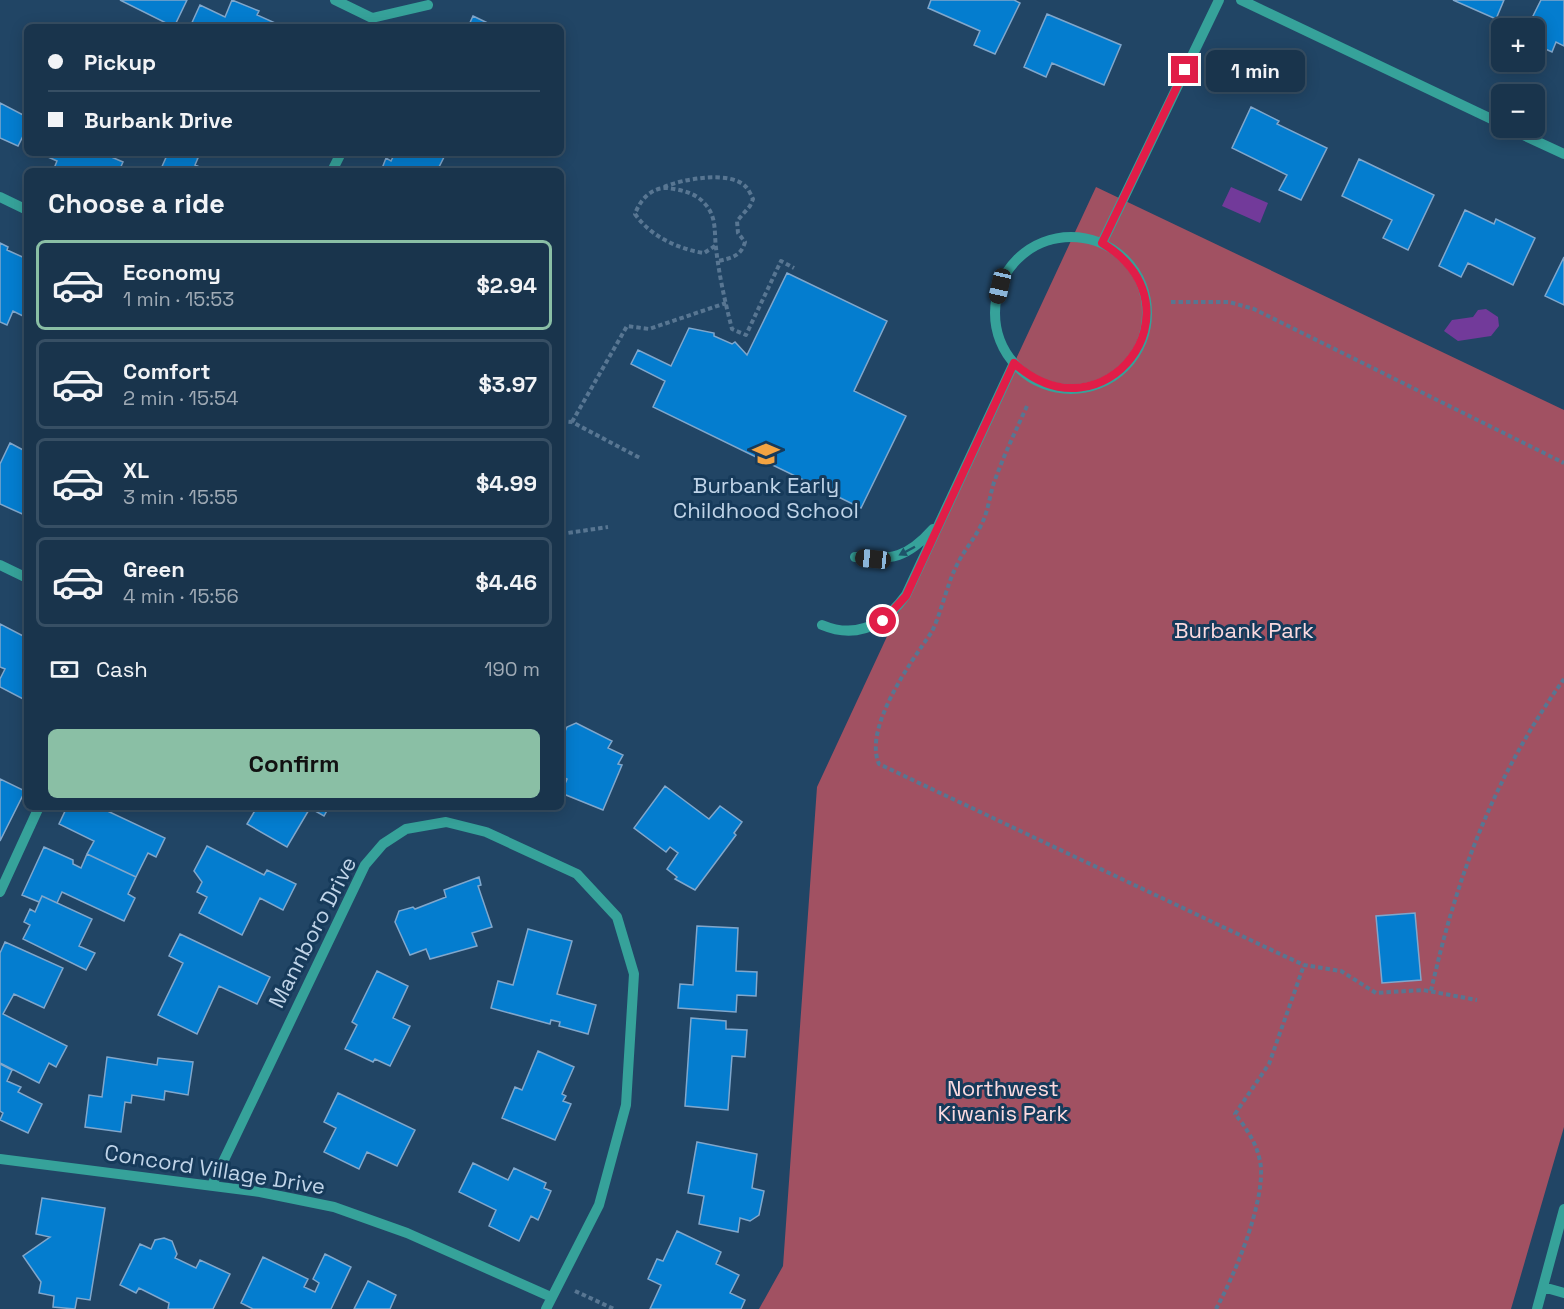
<!DOCTYPE html>
<html lang="en">
<head>
<meta charset="utf-8">
<style>
  body { margin:0; font-family:"Space Grotesk",sans-serif; background:#263f56; color:#f1f3f6; height:100vh; display:flex; flex-direction:column; font-size:22px; white-space:nowrap }
  * { box-sizing:border-box; margin:0 }
  p { font-size:20px; color:#9faab5 }
  .icon { flex:none; width:33px; height:33px; fill:none; stroke:currentColor; stroke-width:2; stroke-linecap:round; stroke-linejoin:round }
  .map { position:relative; flex:1; overflow:hidden }
  .panel { position:absolute; left:24px; top:168px; width:540px; height:642px; display:flex; flex-direction:column; background:#19344c; border-radius:9px; box-shadow:0 3px 15px #0003,0 0 0 2px #374f64 }
  .panel>* { flex:none }
  .banner { position:absolute; left:24px; top:24px; width:540px; height:132px; border-radius:9px; box-shadow:0 3px 15px #0003,0 0 0 2px #374f64; display:grid; align-content:center; height:132px; padding:0 24px; background:#19344c }
  .fabs { position:absolute; left:1491px; top:18px; display:grid; gap:12px }
  .fabs a { display:grid; place-items:center; width:54px; height:54px; border-radius:9px; background:#19344c; box-shadow:0 3px 15px #0003,0 0 0 2px #374f64; font-size:30px }
  .end { position:absolute; width:27px; height:27px; margin:-14px; border:8px solid #e11d48; background:#fff; box-shadow:0 0 0 3px #fff }
  .from { border-radius:50% }
  .bubble { position:absolute; height:42px; border-radius:9px; background:#19344c; box-shadow:0 3px 15px #0003,0 0 0 2px #374f64; font-size:20px; font-weight:700; line-height:42px; text-align:center }
  .car { position:absolute; width:18px; height:36px; margin:-18px -9px; border-radius:8px; box-shadow:0 0 4px 2px #0007; background:linear-gradient(#222 24%,#8ab4d8 0 40%,#222 0 76%,#8ab4d8 0 86%,#222 0) }
  .banner b { display:flex; align-items:center; gap:21px; height:57px; font-size:22px }
  .banner b+b { border-top:2px solid #374f64 }
  .banner i { width:15px; height:15px; background:#f1f3f6 }
  ul { padding:0; list-style:none }
  li { display:flex; align-items:center; gap:18px; height:90px; margin:0 12px 9px; padding:0 12px; border:3px solid #374f64; border-radius:9px }
  li div { flex:1 }
  li b { display:block; font-size:22px }
  li em { font-style:normal; font-weight:700 }
  li.current { border-color:#8abfa5 }
  li>.icon { width:54px; height:54px; stroke-width:1.5 }
  h2 { padding:0 24px; font-size:27px; line-height:72px }
  .pay { display:flex; align-items:center; gap:15px; height:66px; padding:0 24px; font-size:22px }
  .pay p { margin-inline-start:auto }
  .primary-button { display:flex; gap:12px; margin-top:auto; padding:12px 24px }
  .primary-button a { flex:1; height:69px; border-radius:9px; background:#8abfa5; color:#111; font-size:24px; font-weight:700; line-height:69px; text-align:center }
  .map>svg:first-child { display:block }
  .green { fill:#a15162 }
  .water { fill:#723a9a }
  .building { fill:#047dcf; stroke:#80a7cc; stroke-width:1.5 }
  .lines { fill:none; stroke-linecap:round; stroke-linejoin:round }
  .path { stroke:#587692; stroke-width:4; stroke-dasharray:4.5 3; stroke-linecap:butt }
  .minor { stroke:#36a29a; stroke-width:10 }
  .oneway { fill:#1e546a }
  .route { stroke:#e11d48; stroke-width:8 }
  .labels { text-anchor:middle; dominant-baseline:central; stroke-width:6; stroke-linejoin:round; paint-order:stroke }
  .poi-label { font-size:22px; fill:#c0d4e8; stroke:#163a5a }
  .park-label { font-size:22px; fill:#fbdadf; stroke:#163a5a }
  .street-label { font-size:22px; fill:#c0d4e8; stroke:#163a5a }
</style>
</head>
<body>
<div class="map">
<svg width="1564" height="1309" viewBox="0 0 1564 1309">
  <rect width="100%" height="100%" fill="#214565"/>
  <path class="green" d="M1096 187 1564 410V1127L1511 1309H759L783 1266 817 787Z"/>
  <path class="water" d="M1231 187 1268 203 1260 223 1222 206Z
    M1486 309 1498 317 1499 326 1491 336 1458 341 1444 331 1452 320 1473 317 1478 310Z"/>
  <path class="building" d="M120 0H187L174 27Z
    M232 0 259 11 257 15 284 27H190L200 5 225 17Z
    M931 0H1014L1020 3 995 54 974 45 980 31 928 8Z
    M1453 0H1504L1496 19Z
    M1541 0H1564V46L1556 42 1552 52 1534 44V28H1527Z
    M1047 14 1121 45 1104 85 1052 63 1046 77 1024 67Z
    M473 16 496 27H468Z
    M0 103 27 117V128L18 146 0 138Z
    M1251 107 1279 121 1277 124 1327 148 1301 200 1279 190 1287 175 1232 148Z
    M39 153H102L123 162 119 171H53L57 161Z
    M168 153H187L198 158 195 165 208 171H160Z
    M395 153H441L445 155 437 171H381L386 158 391 161Z
    M1359 159 1434 195 1408 250 1383 238 1392 220 1342 196Z
    M1465 210 1494 224 1496 219 1535 238 1513 285 1468 263 1461 277 1439 266Z
    M0 243 8 247 7 250 27 259 24 281 27 282V318L13 311 7 325 0 322Z
    M1564 257V305L1545 296Z
    M787 273 887 321 854 391 906 416 861 508 653 407 665 381 631 364 638 350 671 366 689 328 714 333V336L732 344 735 342 747 355Z
    M10 443 27 452V516L0 504V464Z
    M0 624 27 638V701L0 687V679L5 669 0 667Z
    M576 723 612 741 608 748 623 755 618 764 622 765 603 810 561 793 567 779 561 776V740L567 727Z
    M0 779 25 791 0 841Z
    M665 786 709 819 720 806 742 822 734 833 736 835 695 890 675 879 677 877 667 869 678 853 670 847 666 852 634 828Z
    M67 807H99L165 838 156 857 148 853 136 877 87 854 94 841 59 824Z
    M257 807H329L324 816 310 808 287 847 247 824Z
    M207 846 264 875 267 870 296 884 283 910 260 898 242 935 199 913 207 897 197 892 202 882 194 871Z
    M44 847 73 860V864L81 868 87 854 136 877 128 894 135 898 124 921 62 892 57 903 42 896 39 902 22 895Z
    M479 877 481 885 478 886 492 927 472 933 477 946 430 959 426 949 410 955 395 922 399 911 413 907 415 909 446 897 444 890Z
    M42 896 92 919 79 946 95 953 86 970 23 939 30 925 24 922 30 909 35 912Z
    M1415 913 1421 980 1382 983 1376 916Z
    M697 926 738 928 736 971 757 972 756 996 737 995 736 1012 678 1008 680 984 693 985Z
    M528 929 572 941 557 994 596 1005 588 1034 559 1026 560 1022 551 1020 550 1024 491 1008 498 981 513 985Z
    M180 934 270 977 257 1004 219 986 197 1034 158 1015 183 963 169 956Z
    M5 942 63 968 44 1008 14 994 3 1014 67 1046 56 1067 49 1063 39 1083 0 1063V953Z
    M377 971 408 986 393 1018 410 1026 390 1066 375 1059 373 1062 345 1049 357 1025 352 1022Z
    M691 1018 726 1021V1029L747 1030 745 1057 732 1056 728 1110 685 1106Z
    M538 1051 574 1067 562 1094 566 1096 563 1101 571 1104 555 1140 502 1118 515 1087 522 1090Z
    M107 1057 157 1065 158 1058 193 1062 188 1095 165 1091 164 1100 132 1095 131 1103 125 1102 121 1132 85 1127 89 1095 102 1097Z
    M0 1064 12 1070 7 1081 21 1087 18 1092 42 1104 28 1133 0 1120 3 1113 0 1111Z
    M338 1093 415 1130 397 1166 367 1152 359 1169 324 1152 336 1128 324 1122Z
    M697 1142 757 1154 752 1188 764 1191 759 1215 750 1221 740 1218 738 1232 699 1224 704 1196 688 1193Z
    M473 1163 508 1180 514 1168 546 1183 544 1188 551 1191 538 1220 531 1216 519 1241 489 1226 496 1210 459 1192Z
    M42 1198 105 1208 90 1300 77 1298 75 1309 53 1307 54 1296 39 1293 41 1282 23 1256 50 1237 36 1234Z
    M677 1231 721 1252 716 1264 739 1275 730 1293 745 1300 741 1309H650L661 1285 648 1279 657 1259 663 1261Z
    M164 1238 172 1241 177 1254 175 1258 196 1268 200 1260 230 1274 213 1309H168L169 1303 139 1288 136 1293 120 1285 140 1244 151 1249 155 1240Z
    M325 1254 351 1267 331 1309H253L241 1303 263 1257 308 1279 304 1287 315 1292 319 1283 313 1279Z
    M368 1281 396 1295 390 1309H354Z"/>
  <g class="lines">
    <path class="path" d="M664 187C682 179 731 170 746 187 749 190 751 195 753 199L750 206 737 221 738 233 745 242C741 256 732 258 718 261
      M715 246 704 253C678 249 650 236 635 214 640 200 651 187 668 188 682 190 696 193 705 204 717 217 714 232 716 248 719 275 725 302 732 329L746 335 781 261 794 268
      M1171 302H1229L1254 309 1564 463
      M1027 406C1016 430 1005 453 996 477 990 492 989 508 983 521 976 538 962 552 955 569 947 585 939 620 931 633 911 662 863 728 879 764L1280 954 1304 965 1341 971 1376 993 1423 990 1477 1000
      M561 421 572 422 640 458
      M572 422 627 326 649 329 726 303
      M561 534 608 527
      M1431 991C1457 875 1494 777 1564 679
      M575 1291 614 1309
      M1216 1309C1235 1274 1263 1207 1261 1168 1259 1147 1248 1130 1235 1114L1269 1064 1304 965"/>
    <path class="minor" d="M335 0 372 18 428 5
      M1241 0 1502 124
      M1508 128 1564 154
      M332 171 341 153
      M0 197 27 210
      M995 313a76 76 0 1 1 152 0a76 76 0 1 1-152 0Z
      M1102 243 1219 0
      M855 557C892 561 908 557 933 529
      M0 565 27 578
      M822 625C858 640 885 624 906 595L1014 363
      M0 892 39 807
      M0 1159 260 1192 334 1207 407 1233 551 1297
      M212 1185 365 865 383 844 406 829 446 822 486 832 577 874 617 917 634 974 626 1105 599 1205 546 1309
      M1543 1287 1564 1293
      M1537 1309 1564 1209"/>
  </g>
  <defs><path id="oneway-solid" d="M-6-.8H1V-3.2L6.5 0L1 3.2V.8H-6Z" transform="scale(1.5)"/></defs>
  <use class="oneway" href="#oneway-solid" transform="translate(907 551) rotate(152)"/>
  <g class="lines">
    <path class="route" d="M883 621 906 596 1014 363C1103 444 1208 308 1102 243L1185 70"/>
  </g>
  <defs>
    <symbol id="school-bare" viewBox="-9 -9 18 18"><path d="M0-5L7-2L0 1L-7-2ZM-4 1L0 2.5L4 1V4Q0 6-4 4Z" fill="#f3a442" stroke="#163a5a" stroke-width="2.5" paint-order="stroke"/></symbol>
  </defs>
  <g fill-rule="evenodd">
    <use href="#school-bare" x="747" y="435" width="38" height="38"/>
  </g>
  <g class="labels">
    <g class="poi-label">
      <text x="766" y="485">Burbank Early<tspan x="766" dy="25">Childhood School</tspan></text>
    </g>
    <g class="park-label">
      <text x="1244" y="630">Burbank Park</text>
      <text x="1003" y="1088">Northwest<tspan x="1003" dy="25">Kiwanis Park</tspan></text>
    </g>
    <g class="street-label">
      <text transform="translate(312 932) rotate(-63)">Mannboro Drive</text>
      <text transform="translate(215 1169) rotate(9)">Concord Village Drive</text>
    </g>
  </g>
</svg>
<div class="fabs">
<a>+</a>
<a>−</a>
</div>
<i class="end from" style="left:883px;top:621px"></i>
<i class="end" style="left:1185px;top:70px"></i>
<div class="bubble" style="left:1206px;top:50px;width:99px">1 min</div>
<i class="car" style="left:1000px;top:286px;rotate:193deg"></i>
<i class="car" style="left:873px;top:559px;rotate:276deg"></i>
<div class="banner">
<b><i class="from"></i>Pickup</b>
<b><i></i>Burbank Drive</b>
</div>
<section class="panel">
<h2>Choose a ride</h2>
<ul>
<li class="current"><svg class="icon" aria-label="car" viewBox="0 0 24 24"><path d="M5 17H2v-5l4-1 3-4h7l3 4 3 1v5h-3M9 17h6M6 11h13"/><circle cx="7" cy="17" r="2"/><circle cx="17" cy="17" r="2"/></svg><div><b>Economy</b><p>1 min · 15:53</p></div><em>$2.94</em></li>
<li><svg class="icon" aria-label="car" viewBox="0 0 24 24"><path d="M5 17H2v-5l4-1 3-4h7l3 4 3 1v5h-3M9 17h6M6 11h13"/><circle cx="7" cy="17" r="2"/><circle cx="17" cy="17" r="2"/></svg><div><b>Comfort</b><p>2 min · 15:54</p></div><em>$3.97</em></li>
<li><svg class="icon" aria-label="car" viewBox="0 0 24 24"><path d="M5 17H2v-5l4-1 3-4h7l3 4 3 1v5h-3M9 17h6M6 11h13"/><circle cx="7" cy="17" r="2"/><circle cx="17" cy="17" r="2"/></svg><div><b>XL</b><p>3 min · 15:55</p></div><em>$4.99</em></li>
<li><svg class="icon" aria-label="car" viewBox="0 0 24 24"><path d="M5 17H2v-5l4-1 3-4h7l3 4 3 1v5h-3M9 17h6M6 11h13"/><circle cx="7" cy="17" r="2"/><circle cx="17" cy="17" r="2"/></svg><div><b>Green</b><p>4 min · 15:56</p></div><em>$4.46</em></li>
</ul>
<div class="pay"><svg class="icon" aria-label="cash" viewBox="0 0 24 24"><path d="M3 7h18v10H3z"/><circle cx="12" cy="12" r="2"/></svg>Cash<p>190 m</p></div>
<div class="primary-button"><a>Confirm</a></div>
</section>
</div>
</body>
</html>
